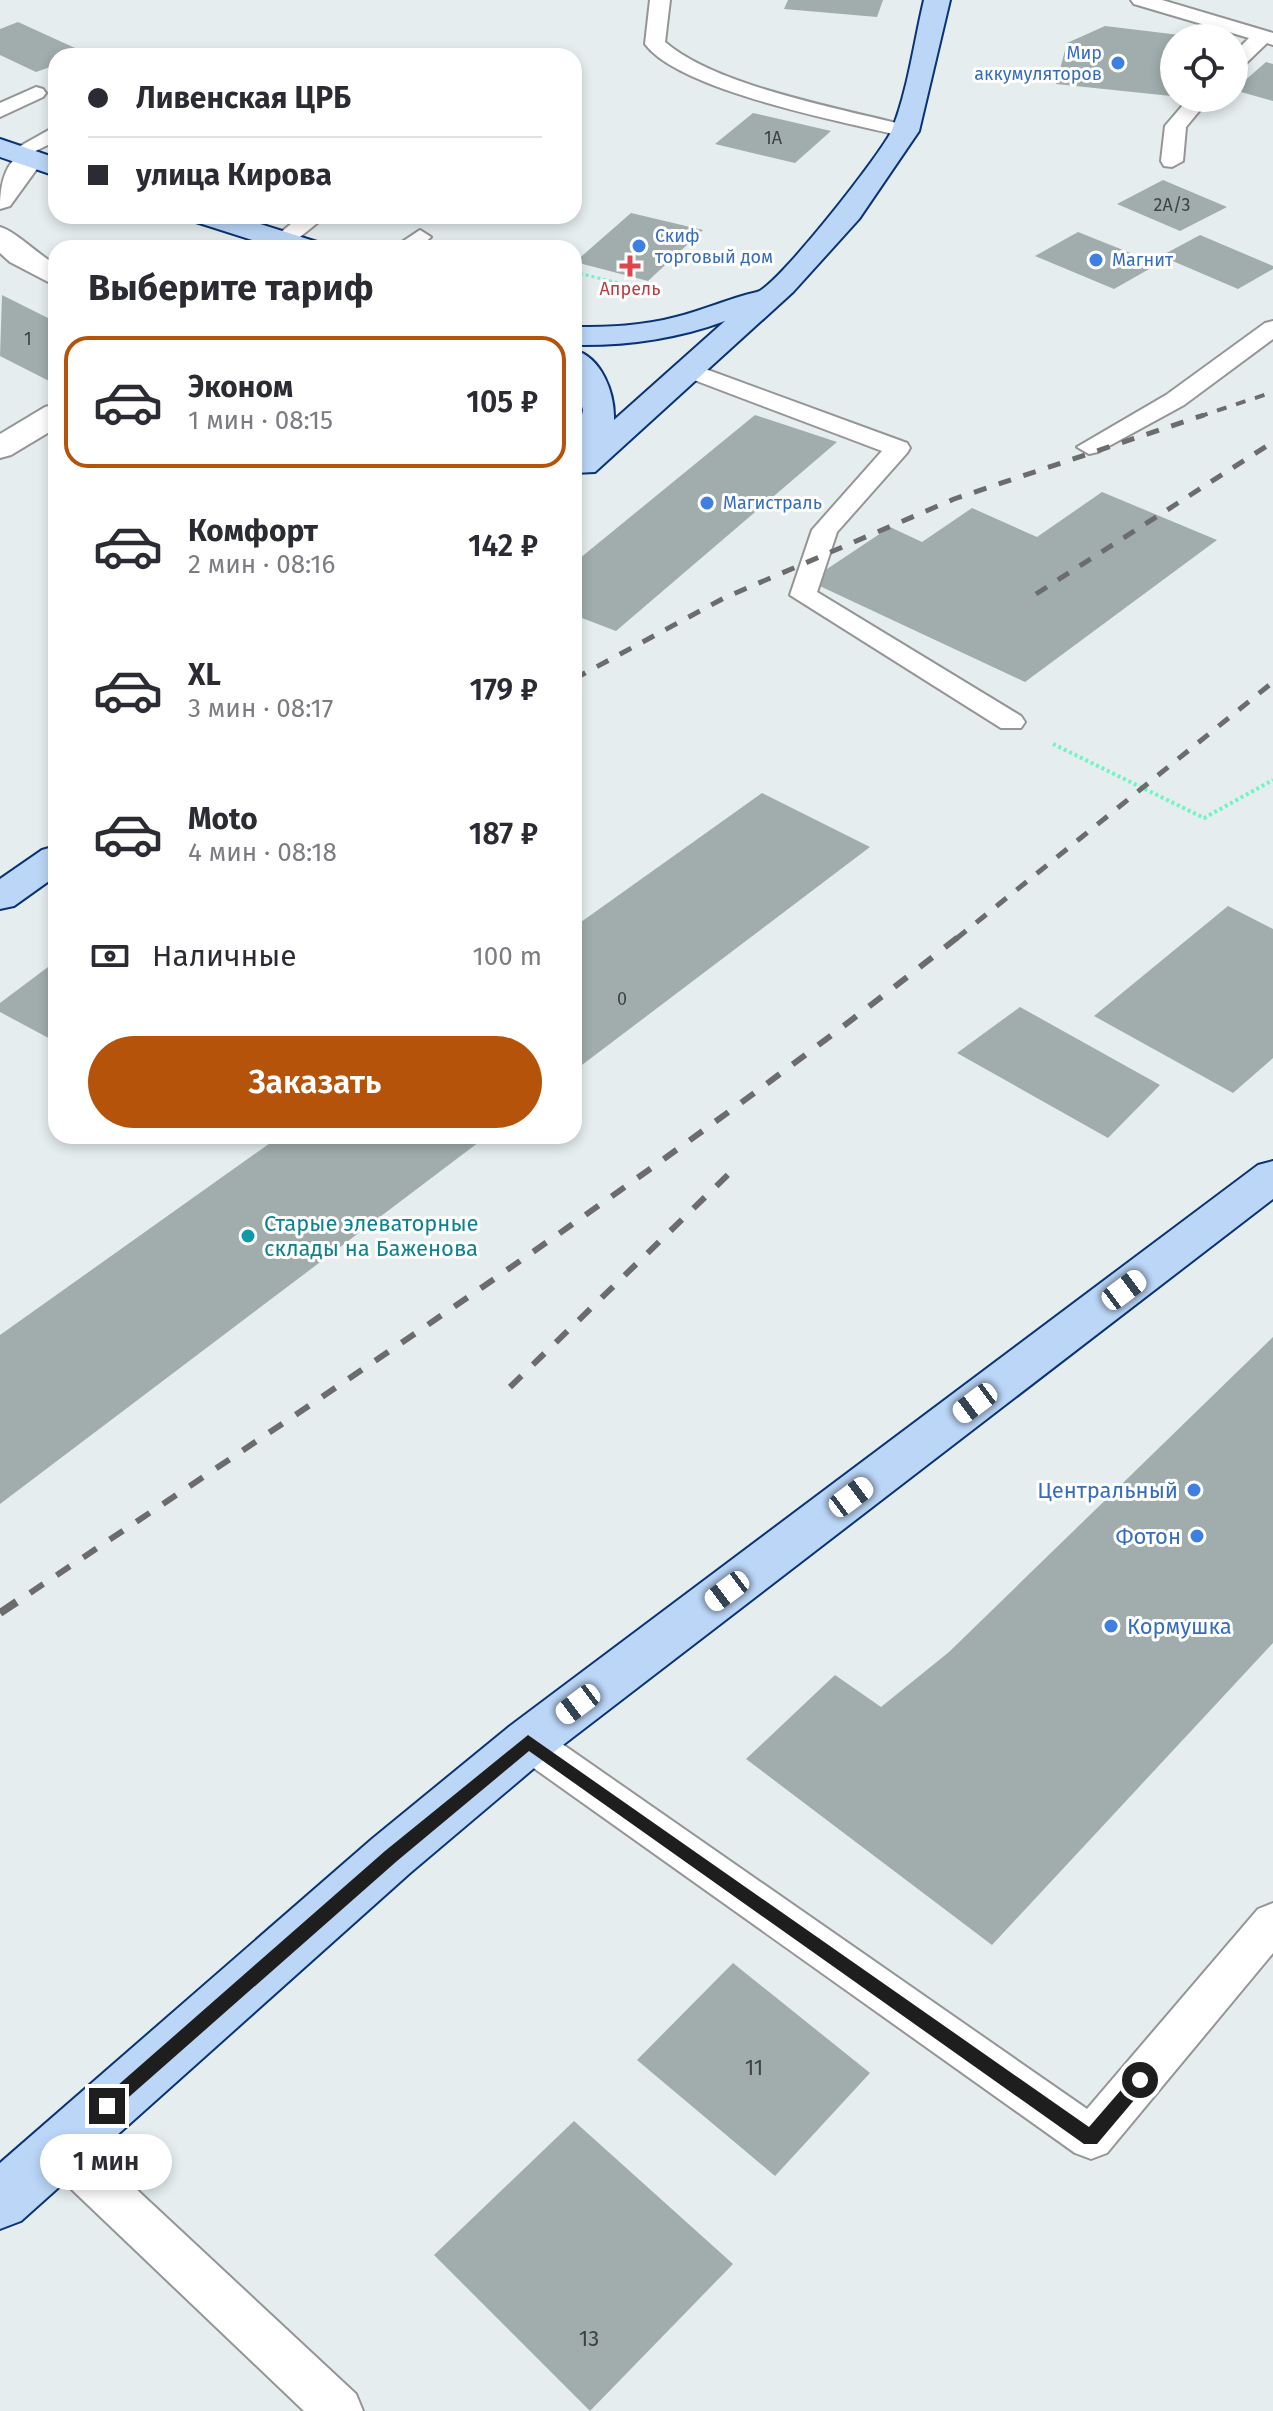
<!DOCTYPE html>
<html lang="ru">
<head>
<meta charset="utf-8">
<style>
  body { margin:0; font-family:"Fira Sans",sans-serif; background:#f7f7f7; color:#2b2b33; height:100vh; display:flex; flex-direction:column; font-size:30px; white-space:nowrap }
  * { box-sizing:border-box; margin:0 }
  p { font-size:26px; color:#7c7c81 }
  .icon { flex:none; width:44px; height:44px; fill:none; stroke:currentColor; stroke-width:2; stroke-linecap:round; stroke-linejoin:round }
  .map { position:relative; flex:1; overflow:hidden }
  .panel { position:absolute; left:48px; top:240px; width:534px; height:904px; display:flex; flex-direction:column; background:#fff; border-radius:24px; box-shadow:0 4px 12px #0003 }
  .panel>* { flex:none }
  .guide { position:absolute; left:48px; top:48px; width:534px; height:176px; border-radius:24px; box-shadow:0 4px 12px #0003; display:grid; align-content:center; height:176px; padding:0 40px; background:#fff }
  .controls { position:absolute; left:1160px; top:24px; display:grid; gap:16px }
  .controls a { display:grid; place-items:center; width:88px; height:88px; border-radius:50%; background:#fff; box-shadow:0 4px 12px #0003; font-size:40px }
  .end { position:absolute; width:36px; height:36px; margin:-18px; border:10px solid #1e1e1e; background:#fff; box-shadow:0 0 0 4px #fff }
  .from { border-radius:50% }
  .bubble { position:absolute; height:56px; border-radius:28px; background:#fff; box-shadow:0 4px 12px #0003; font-size:26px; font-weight:600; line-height:56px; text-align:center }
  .car { position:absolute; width:24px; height:48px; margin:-24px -12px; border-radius:10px; box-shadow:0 0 6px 2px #0007; background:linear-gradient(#fff 24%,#345 0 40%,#fff 0 76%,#345 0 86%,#fff 0) }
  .guide b { display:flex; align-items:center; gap:28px; height:76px; font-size:30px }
  .guide b+b { border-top:2px solid #e1e1e2 }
  .guide i { width:20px; height:20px; background:#2b2b33 }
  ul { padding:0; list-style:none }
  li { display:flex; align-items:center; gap:24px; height:132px; margin:0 16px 12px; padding:0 24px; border:4px solid transparent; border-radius:24px }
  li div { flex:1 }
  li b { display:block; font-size:30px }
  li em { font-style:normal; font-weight:600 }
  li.current { border-color:#b45309 }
  li>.icon { width:72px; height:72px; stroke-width:1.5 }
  h2 { padding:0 40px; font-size:36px; line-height:96px }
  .pay { display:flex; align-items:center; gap:20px; height:88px; padding:0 40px; font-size:30px }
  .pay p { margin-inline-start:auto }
  .primary-button { display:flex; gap:16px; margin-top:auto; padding:16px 40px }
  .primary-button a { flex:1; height:92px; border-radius:48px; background:#b45309; color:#fff; font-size:32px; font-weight:600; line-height:92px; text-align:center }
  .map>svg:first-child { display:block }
  .building { fill:#a0adac }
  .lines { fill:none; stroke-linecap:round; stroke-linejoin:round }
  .lane-casing { stroke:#959595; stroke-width:4 }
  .street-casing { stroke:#959595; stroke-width:4 }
  .secondary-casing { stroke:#093372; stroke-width:4 }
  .path-far1 { stroke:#70f5bf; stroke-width:3; stroke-dasharray:3 3; stroke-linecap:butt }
  .path { stroke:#70f5bf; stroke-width:4; stroke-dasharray:3 3; stroke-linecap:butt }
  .lane { fill:#fff; fill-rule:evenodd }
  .street { fill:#fff; fill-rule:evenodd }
  .secondary { fill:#bbd6f7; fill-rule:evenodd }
  .rail-far3 { stroke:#6c6c6c; stroke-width:4; stroke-dasharray:10 10; stroke-linecap:butt }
  .rail-far2 { stroke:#6c6c6c; stroke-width:5; stroke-dasharray:13 13; stroke-linecap:butt }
  .rail-far1 { stroke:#6c6c6c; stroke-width:6; stroke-dasharray:16 16; stroke-linecap:butt }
  .rail { stroke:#6c6c6c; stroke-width:8; stroke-dasharray:20 20; stroke-linecap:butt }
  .route { fill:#1e1e1e }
  .shop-dot { fill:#3f7fe0; stroke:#fff; stroke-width:3 }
  .health-dot { fill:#e0444e; stroke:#fff; stroke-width:3 }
  .culture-dot { fill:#0f9aa8; stroke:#fff; stroke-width:3 }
  .labels { text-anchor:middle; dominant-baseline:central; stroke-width:6; stroke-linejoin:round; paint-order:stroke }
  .far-shop-label { font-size:18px; fill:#366cbe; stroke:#fff; text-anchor:start }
  .number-label { font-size:18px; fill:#3e4242 }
  .far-health-label { font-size:18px; fill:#be3a42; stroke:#fff }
  .culture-label { font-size:22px; fill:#0d838f; stroke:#fff; text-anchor:start }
  .shop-label { font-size:22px; fill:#366cbe; stroke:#fff; text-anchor:end }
  .near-number-label { font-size:22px; fill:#3e4242 }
</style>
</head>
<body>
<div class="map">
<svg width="1273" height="2411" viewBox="0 0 1273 2411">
  <rect width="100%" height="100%" fill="#e5edef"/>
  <path class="building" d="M788 0H883L877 17 784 9Z
    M18 22 86 53 56 56V65L36 72 0 55V29Z
    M1105 26 1188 36 1174 38 1171 96 1056 84 1067 43Z
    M1266 62 1273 64V101L1234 90Z
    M753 113 831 131 795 163 715 144Z
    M1163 180 1227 207 1180 231 1117 204Z
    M631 213 703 230 648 281 575 262Z
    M1078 232 1158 264 1114 289 1035 256Z
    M1200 235 1273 266V269L1238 289 1161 256Z
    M2 295 56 322V380L51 382 0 356Z
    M755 415 837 442 616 631 574 615V563Z
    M1102 492 1217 540 1025 682 809 581 890 527 922 542 972 508 1037 537Z
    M762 793 870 847 574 1071V927Z
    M1228 906 1273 929V1058L1233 1093 1094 1016Z
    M56 961V1042L0 1012V1003Z
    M1020 1007 1160 1085 1108 1138 957 1053Z
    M280 1136H487L0 1504V1335Z
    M1273 1337V1643L992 1945 746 1759 835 1675 881 1707 949 1652Z
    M733 1963 870 2073 775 2176 637 2060Z
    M574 2121 733 2264 590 2411 434 2255Z"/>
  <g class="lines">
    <defs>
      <path id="lane" d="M650 0H670L665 42C717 87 844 109 912 127L916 131 912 135H898C839 121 679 90 645 44Z
        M1131 0H1162L1273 33V45L1267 43 1241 68 1234 70V53L1249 38 1134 4Z
        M36 87 43 89 46 93 43 97 0 117V103Z
        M1189 98H1210L1186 127 1183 161 1172 167 1164 166 1161 161 1165 126Z
        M56 126V141L17 160 6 154Z
        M301 216H326L290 245H274L271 240Z
        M420 230 431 237 419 248H393Z
        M1273 321V339L1184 405 1098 452 1089 454 1077 447 1166 395 1265 323Z
        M689 363 907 443 910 448 907 453 837 532 817 592 1021 716 1025 722 1021 728H1001L790 595 812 530 882 451 681 375 677 370Z
        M528 1725 542 1730 1087 2109 1258 1909 1273 1903V1953L1107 2153 1091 2159 1075 2153 514 1754 508 1742 514 1730Z
        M60 2127 76 2133 356 2394 363 2411H304L44 2163 37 2148 44 2133Z"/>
      <path id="street" d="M30 151 40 153 44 159 10 206 0 209C0 186 4 157 30 151Z
        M0 227C15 231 39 255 56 265V286L10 262 0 253Z
        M56 404V428L11 455 0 458V434L45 407Z"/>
      <path id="secondary" d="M924 0H950L919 131 859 219 793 292 595 472 574 473V451L583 410 574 379V350C602 357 615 394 614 420L725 321C676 339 625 346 574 345V327C608 327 643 326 676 317 704 310 730 298 757 292 776 288 882 153 892 130 908 90 914 42 924 0Z
        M0 139 56 158V176L0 157Z
        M192 216H235L317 242 322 248H277L196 222Z
        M56 846V876L14 906 0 909V879L42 850Z
        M1273 1161V1199L546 1758 410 1873 21 2221 0 2229V2163L372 1839 510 1726 1258 1165Z"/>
    </defs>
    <use href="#lane" class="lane-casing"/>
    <use href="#street" class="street-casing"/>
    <use href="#secondary" class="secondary-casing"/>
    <path class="path-far1" d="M463 244 483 248
      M574 272 627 285"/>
    <path class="path" d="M1053 744 1204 818 1273 780"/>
    <use href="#lane" class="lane"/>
    <use href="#street" class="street"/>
    <use href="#secondary" class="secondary"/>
    <path class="rail-far3" d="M1198 417 1273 392"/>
    <path class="rail-far2" d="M1036 594 1273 442
      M574 679 724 598 954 499 1204 415
      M956 939 1273 682"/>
    <path class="rail-far1" d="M510 1387 737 1166
      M30 1593C345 1382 661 1173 958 937"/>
    <path class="rail" d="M0 1613 33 1591"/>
  </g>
  <path class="route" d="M528 1735 1089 2127 1134 2075H1146V2086L1097 2144H1084L529 1751 397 1861 113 2111H101V2100L385 1851Z"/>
  <g class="shop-dot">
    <circle cx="1118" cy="63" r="8"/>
    <circle cx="639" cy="246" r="8"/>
    <circle cx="1096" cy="260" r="8"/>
    <circle cx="707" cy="503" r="8"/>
    <circle cx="1194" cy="1490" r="8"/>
    <circle cx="1197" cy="1536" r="8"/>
    <circle cx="1111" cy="1626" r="8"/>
  </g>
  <path class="health-dot" d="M626 254h8v8h8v8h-8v8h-8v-8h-8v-8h8z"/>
  <circle class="culture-dot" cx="248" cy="1236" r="8"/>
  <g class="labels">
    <g class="far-shop-label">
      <text x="1102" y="53" text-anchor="end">Мир<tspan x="1102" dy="21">аккумуляторов</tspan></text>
      <text x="655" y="236">Скиф<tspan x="655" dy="21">торговый дом</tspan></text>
      <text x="1112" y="260">Магнит</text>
      <text x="723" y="503">Магистраль</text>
    </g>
    <g class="number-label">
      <text x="773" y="138">1А</text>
      <text x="1172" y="205">2А/3</text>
      <text x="28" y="339">1</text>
      <text x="622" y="999">0</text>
    </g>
    <g class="far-health-label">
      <text x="630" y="289">Апрель</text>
    </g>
    <g class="culture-label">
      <text x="264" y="1223">Старые элеваторные<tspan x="264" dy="25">склады на Баженова</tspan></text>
    </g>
    <g class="shop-label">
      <text x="1178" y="1490">Центральный</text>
      <text x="1181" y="1536">Фотон</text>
      <text x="1127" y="1626" text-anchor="start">Кормушка</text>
    </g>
    <g class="near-number-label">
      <text x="754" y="2067">11</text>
      <text x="589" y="2338">13</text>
    </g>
  </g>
</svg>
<div class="controls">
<a><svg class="icon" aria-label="locate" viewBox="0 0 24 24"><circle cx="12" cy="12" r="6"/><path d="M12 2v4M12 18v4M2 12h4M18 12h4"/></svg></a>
</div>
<i class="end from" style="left:1140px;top:2080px"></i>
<i class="end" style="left:107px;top:2106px"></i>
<div class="bubble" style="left:40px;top:2134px;width:132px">1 мин</div>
<i class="car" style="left:1124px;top:1290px;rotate:53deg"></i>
<i class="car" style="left:975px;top:1403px;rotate:233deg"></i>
<i class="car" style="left:851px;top:1497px;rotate:53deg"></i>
<i class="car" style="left:727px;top:1591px;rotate:233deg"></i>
<i class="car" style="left:578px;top:1704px;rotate:233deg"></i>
<div class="guide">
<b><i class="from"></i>Ливенская ЦРБ</b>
<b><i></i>улица Кирова</b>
</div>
<section class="panel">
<h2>Выберите тариф</h2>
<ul>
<li class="current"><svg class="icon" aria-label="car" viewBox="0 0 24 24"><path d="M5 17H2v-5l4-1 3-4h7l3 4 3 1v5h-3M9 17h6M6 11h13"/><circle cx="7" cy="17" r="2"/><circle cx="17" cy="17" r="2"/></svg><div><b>Эконом</b><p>1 мин · 08:15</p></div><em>105 ₽</em></li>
<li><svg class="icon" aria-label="car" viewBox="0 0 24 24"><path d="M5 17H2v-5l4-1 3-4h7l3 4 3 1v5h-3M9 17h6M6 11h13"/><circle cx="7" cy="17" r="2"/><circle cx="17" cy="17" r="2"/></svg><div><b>Комфорт</b><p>2 мин · 08:16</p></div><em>142 ₽</em></li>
<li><svg class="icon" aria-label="car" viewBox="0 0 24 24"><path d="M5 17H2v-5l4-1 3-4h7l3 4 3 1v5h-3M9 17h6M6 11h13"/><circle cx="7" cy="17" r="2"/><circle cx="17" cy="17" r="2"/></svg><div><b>XL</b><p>3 мин · 08:17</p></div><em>179 ₽</em></li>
<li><svg class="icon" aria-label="car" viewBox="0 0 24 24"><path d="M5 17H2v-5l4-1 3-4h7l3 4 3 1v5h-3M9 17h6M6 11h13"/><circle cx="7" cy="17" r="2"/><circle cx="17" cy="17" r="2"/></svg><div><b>Moto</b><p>4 мин · 08:18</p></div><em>187 ₽</em></li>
</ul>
<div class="pay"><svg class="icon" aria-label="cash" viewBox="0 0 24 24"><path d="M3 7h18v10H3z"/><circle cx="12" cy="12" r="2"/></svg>Наличные<p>100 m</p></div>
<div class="primary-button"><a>Заказать</a></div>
</section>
</div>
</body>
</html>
